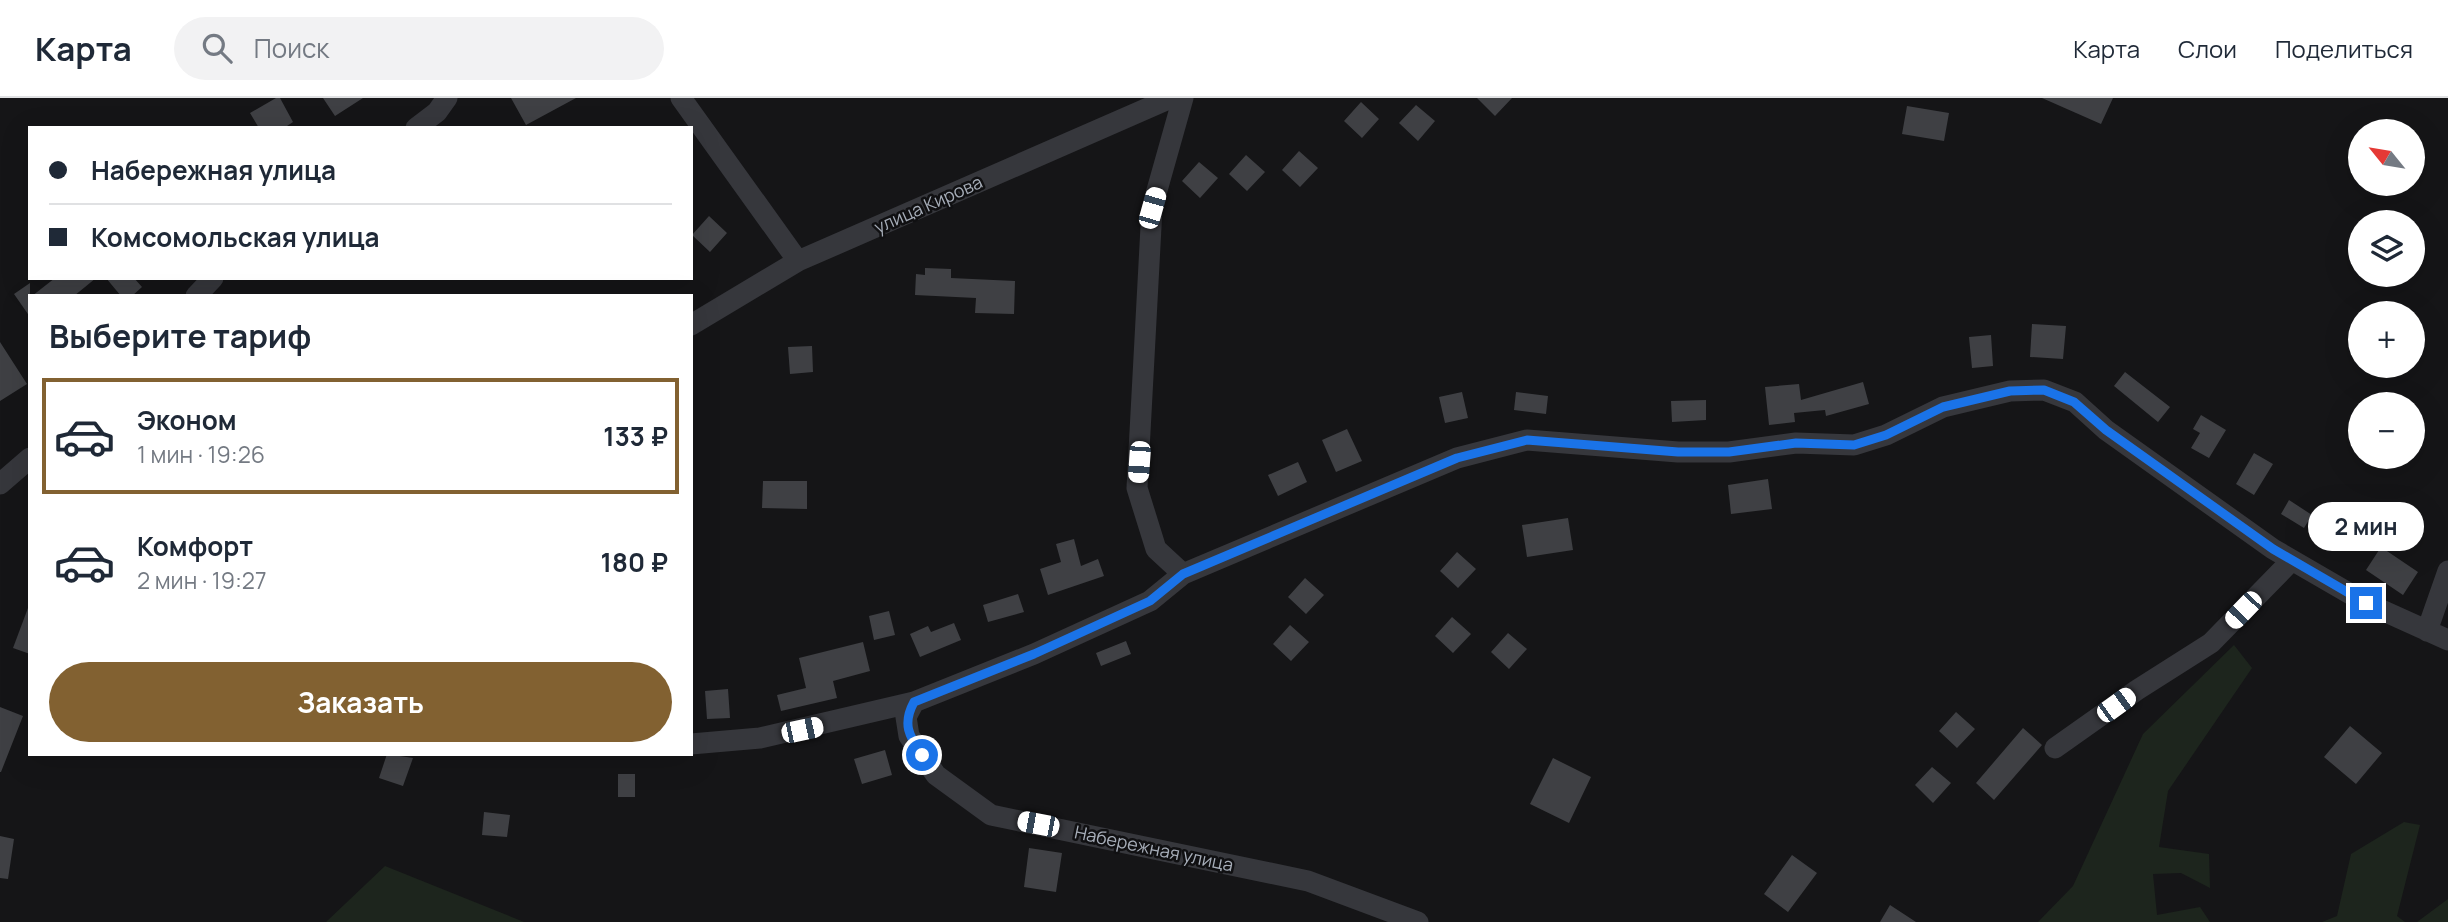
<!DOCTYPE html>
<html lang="ru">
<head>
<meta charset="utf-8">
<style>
  body { margin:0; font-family:Manrope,sans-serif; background:#f2f2f3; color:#1f2937; height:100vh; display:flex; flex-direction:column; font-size:26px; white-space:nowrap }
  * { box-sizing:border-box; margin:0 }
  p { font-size:23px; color:#747a83 }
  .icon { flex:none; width:38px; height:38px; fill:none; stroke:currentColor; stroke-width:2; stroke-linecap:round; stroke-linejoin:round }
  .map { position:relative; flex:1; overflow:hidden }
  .sheet { position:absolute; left:28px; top:196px; width:665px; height:462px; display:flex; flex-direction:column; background:#fff; border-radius:0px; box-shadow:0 7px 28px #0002 }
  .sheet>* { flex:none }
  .hud { position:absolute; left:28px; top:28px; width:665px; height:154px; border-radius:0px; box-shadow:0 7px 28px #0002; display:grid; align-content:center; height:154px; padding:0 21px; background:#fff }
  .needle { width:46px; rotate:300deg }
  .tools { position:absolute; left:2348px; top:21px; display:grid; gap:14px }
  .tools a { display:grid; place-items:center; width:77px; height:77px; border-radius:50%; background:#fff; box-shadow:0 7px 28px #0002; font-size:35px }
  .end { position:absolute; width:32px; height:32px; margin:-16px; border:9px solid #1a73e8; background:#fff; box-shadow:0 0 0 4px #fff }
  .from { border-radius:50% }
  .bubble { position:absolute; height:49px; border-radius:24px; background:#fff; box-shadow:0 7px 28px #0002; font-size:23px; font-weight:700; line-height:49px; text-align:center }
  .car { position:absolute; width:21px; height:42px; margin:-21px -10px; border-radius:9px; box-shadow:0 0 5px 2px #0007; background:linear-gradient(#fff 24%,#345 0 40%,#fff 0 76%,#345 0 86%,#fff 0) }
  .hud b { display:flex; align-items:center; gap:24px; height:66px; font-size:26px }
  .hud b+b { border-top:2px solid #e0e1e3 }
  .hud i { width:18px; height:18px; background:#1f2937 }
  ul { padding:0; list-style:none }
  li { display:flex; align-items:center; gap:21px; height:116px; margin:0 14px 10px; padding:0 7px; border:4px solid transparent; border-radius:0px }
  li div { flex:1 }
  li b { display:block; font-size:26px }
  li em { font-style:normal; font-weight:700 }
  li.active { border-color:#826131 }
  li>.icon { width:63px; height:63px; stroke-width:1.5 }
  h2 { padding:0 21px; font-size:32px; line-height:84px }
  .primary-button { display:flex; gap:14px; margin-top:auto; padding:14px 21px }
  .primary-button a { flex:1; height:80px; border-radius:42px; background:#826131; color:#fff; font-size:28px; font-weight:700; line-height:80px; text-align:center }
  header { display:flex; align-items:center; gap:42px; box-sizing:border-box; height:98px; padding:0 35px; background:#fff; border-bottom:2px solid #e0e1e3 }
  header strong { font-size:33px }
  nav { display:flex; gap:38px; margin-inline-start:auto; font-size:24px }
  .search { width:490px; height:63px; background:#f2f2f3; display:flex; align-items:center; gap:18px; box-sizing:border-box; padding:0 24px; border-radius:38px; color:#747a83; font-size:26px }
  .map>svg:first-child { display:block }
  .green { fill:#1d251d }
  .building { fill:#3f4044 }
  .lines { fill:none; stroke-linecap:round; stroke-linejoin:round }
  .minor { stroke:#36373c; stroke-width:21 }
  .route { stroke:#1a73e8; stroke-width:9 }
  .labels { text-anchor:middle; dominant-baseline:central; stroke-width:5; stroke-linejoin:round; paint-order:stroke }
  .street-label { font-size:18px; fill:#a6adb8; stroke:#101012 }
</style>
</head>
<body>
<header>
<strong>Карта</strong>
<div class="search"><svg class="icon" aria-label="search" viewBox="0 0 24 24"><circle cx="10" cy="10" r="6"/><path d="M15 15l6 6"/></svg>Поиск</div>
<nav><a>Карта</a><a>Слои</a><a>Поделиться</a></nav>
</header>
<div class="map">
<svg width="2448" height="824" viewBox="0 0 2448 824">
  <rect width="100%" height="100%" fill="#151517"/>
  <path class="green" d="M2234 547 2252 570 2168 693 2159 749 2209 756 2210 790 2181 775 2153 776 2157 817 2200 809 2210 824H2038L2073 788 2143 636Z
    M2404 724 2420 727 2397 818 2405 824H2322L2337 818 2351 756Z
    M385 768 524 824H326Z
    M2448 801V824H2417Z"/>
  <path class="building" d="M276 0H280L293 24 284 30H259L250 15Z
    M323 0H363L335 18Z
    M511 0H576L526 27Z
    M1477 0H1512L1495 18Z
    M2042 0H2113L2101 26Z
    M1361 4 1379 21 1362 40 1344 23Z
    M1416 7 1435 23 1418 43 1399 25Z
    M1907 8 1949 15 1944 43 1902 36Z
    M1299 53 1318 70 1300 89 1282 72Z
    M1246 57 1265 74 1247 93 1229 76Z
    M1199 64 1218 80 1200 100 1182 83Z
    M709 118 727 135 710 154 692 137Z
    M925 170 951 171V180L1015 183 1014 216 975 215 976 200 915 197 916 176 925 177Z
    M55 180H96L74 198H32Z
    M106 180H134L142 189 132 198H121Z
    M30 185V219L14 196Z
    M2032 226 2066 228 2063 261 2030 259Z
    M1991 237 1993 268 1972 270 1969 239Z
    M0 244 27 286 0 303Z
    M812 248 813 274 790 276 788 249Z
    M2125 274 2170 309 2158 324 2114 288Z
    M1863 284 1869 306 1826 318 1825 312 1794 315 1795 324 1769 327 1765 289 1799 286 1801 302Z
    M1462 294 1468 320 1445 325 1439 299Z
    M1516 294 1548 298 1546 316 1514 312Z
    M1706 302V322L1672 324 1671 303Z
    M2201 317 2226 332 2209 360 2191 350 2200 335 2193 331Z
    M1347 331 1362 363 1336 374 1322 342Z
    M2254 355 2273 366 2254 397 2236 386Z
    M1298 364 1307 384 1278 398 1268 377Z
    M1768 381 1772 411 1731 416 1728 387Z
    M763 383H807V411L762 410Z
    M2289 402 2312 417 2304 430 2281 416Z
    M1568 420 1573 452 1527 459 1522 427Z
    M1074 441 1081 468 1098 461 1104 478 1048 497 1040 471 1061 464 1056 446Z
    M2381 449 2418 474 2403 497 2366 472Z
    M1457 454 1476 471 1458 490 1440 473Z
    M1305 480 1324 497 1306 516 1288 499Z
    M1018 496 1024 514 988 524 983 507Z
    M28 510H30V556L13 550Z
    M889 513 895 537 874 542 869 518Z
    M1452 519 1471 536 1453 555 1435 538Z
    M954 525 961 542 920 559 910 536 928 528 931 534Z
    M1290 527 1309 544 1291 563 1273 546Z
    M1508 535 1527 551 1509 571 1491 554Z
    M1126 543 1131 556 1101 568 1096 555Z
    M863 544 870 573 833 583 837 600 781 613 777 597 806 590 799 560Z
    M728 591 730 620 707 621 705 593Z
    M0 609 23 618 1 674H0Z
    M1956 614 1975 631 1957 650 1939 633Z
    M2350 628 2382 655 2356 686 2324 659Z
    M2023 630 2042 647 1994 702 1976 685Z
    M885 652 892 677 862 686 854 661Z
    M387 656 413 660 403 688 379 680Z
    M1553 660 1591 679 1569 725 1530 706Z
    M1932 669 1951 685 1933 705 1915 687Z
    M618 676H635V699H618Z
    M484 714 510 717 507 739 482 737Z
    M0 738 14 741 8 781 0 780Z
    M1029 750 1062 755 1056 794 1024 789Z
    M1792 757 1817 775 1788 814 1764 796Z
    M1890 807 1916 824H1880Z"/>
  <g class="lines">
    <path class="minor" d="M681 0 798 163
      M416 30 437 14 447 0
      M196 198 213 180
      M691 227 798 163 1171 0
      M0 386 30 360
      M1183 476 1156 451 1137 390 1152 110 1183 0
      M2427 533 2448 473
      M914 604 906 619 909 638 936 677 991 717 1308 783 1418 824
      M691 646 760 640 914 604 1034 556 1150 503 1183 476 1457 360 1527 342 1678 354H1729L1796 345 1854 347 1886 337 1943 309 2010 293 2044 292 2075 304 2106 332 2273 451 2366 505 2448 542
      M2055 650 2137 592 2211 545 2292 462"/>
  </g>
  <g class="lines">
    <path class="route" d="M922 657C909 638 902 626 914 604L1034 556 1150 503 1183 476 1457 360 1527 342 1678 354H1729L1796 345 1854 347 1886 337 1943 309 2010 293 2044 292 2074 304 2106 332 2273 451 2366 505"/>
  </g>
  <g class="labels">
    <g class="street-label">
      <text transform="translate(928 106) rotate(-24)">улица Кирова</text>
      <text transform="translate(1154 750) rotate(12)">Набережная улица</text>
    </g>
  </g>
</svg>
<div class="tools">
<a><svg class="needle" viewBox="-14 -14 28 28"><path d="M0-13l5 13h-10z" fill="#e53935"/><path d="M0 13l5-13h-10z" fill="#747a83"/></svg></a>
<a><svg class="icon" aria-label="layers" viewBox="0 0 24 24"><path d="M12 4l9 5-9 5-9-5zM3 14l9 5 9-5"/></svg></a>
<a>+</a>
<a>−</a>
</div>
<i class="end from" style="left:922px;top:657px"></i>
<i class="end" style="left:2366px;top:505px"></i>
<div class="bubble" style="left:2308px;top:404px;width:116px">2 мин</div>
<i class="car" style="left:1152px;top:110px;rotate:16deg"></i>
<i class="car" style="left:1139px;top:364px;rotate:184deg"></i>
<i class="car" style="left:2243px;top:512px;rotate:224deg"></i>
<i class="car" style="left:2116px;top:607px;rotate:54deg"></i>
<i class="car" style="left:802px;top:632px;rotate:78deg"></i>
<i class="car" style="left:1038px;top:726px;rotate:281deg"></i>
<div class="hud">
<b><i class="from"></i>Набережная улица</b>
<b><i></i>Комсомольская улица</b>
</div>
<section class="sheet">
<h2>Выберите тариф</h2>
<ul>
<li class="active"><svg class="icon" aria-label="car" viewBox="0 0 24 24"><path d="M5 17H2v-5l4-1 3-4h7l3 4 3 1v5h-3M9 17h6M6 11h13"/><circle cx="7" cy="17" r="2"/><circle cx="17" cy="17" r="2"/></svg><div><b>Эконом</b><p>1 мин · 19:26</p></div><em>133 ₽</em></li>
<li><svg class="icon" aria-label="car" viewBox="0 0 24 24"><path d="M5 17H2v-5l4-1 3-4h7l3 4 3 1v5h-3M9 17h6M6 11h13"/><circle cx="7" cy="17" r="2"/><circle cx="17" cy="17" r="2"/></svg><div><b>Комфорт</b><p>2 мин · 19:27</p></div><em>180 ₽</em></li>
</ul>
<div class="primary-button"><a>Заказать</a></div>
</section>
</div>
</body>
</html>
